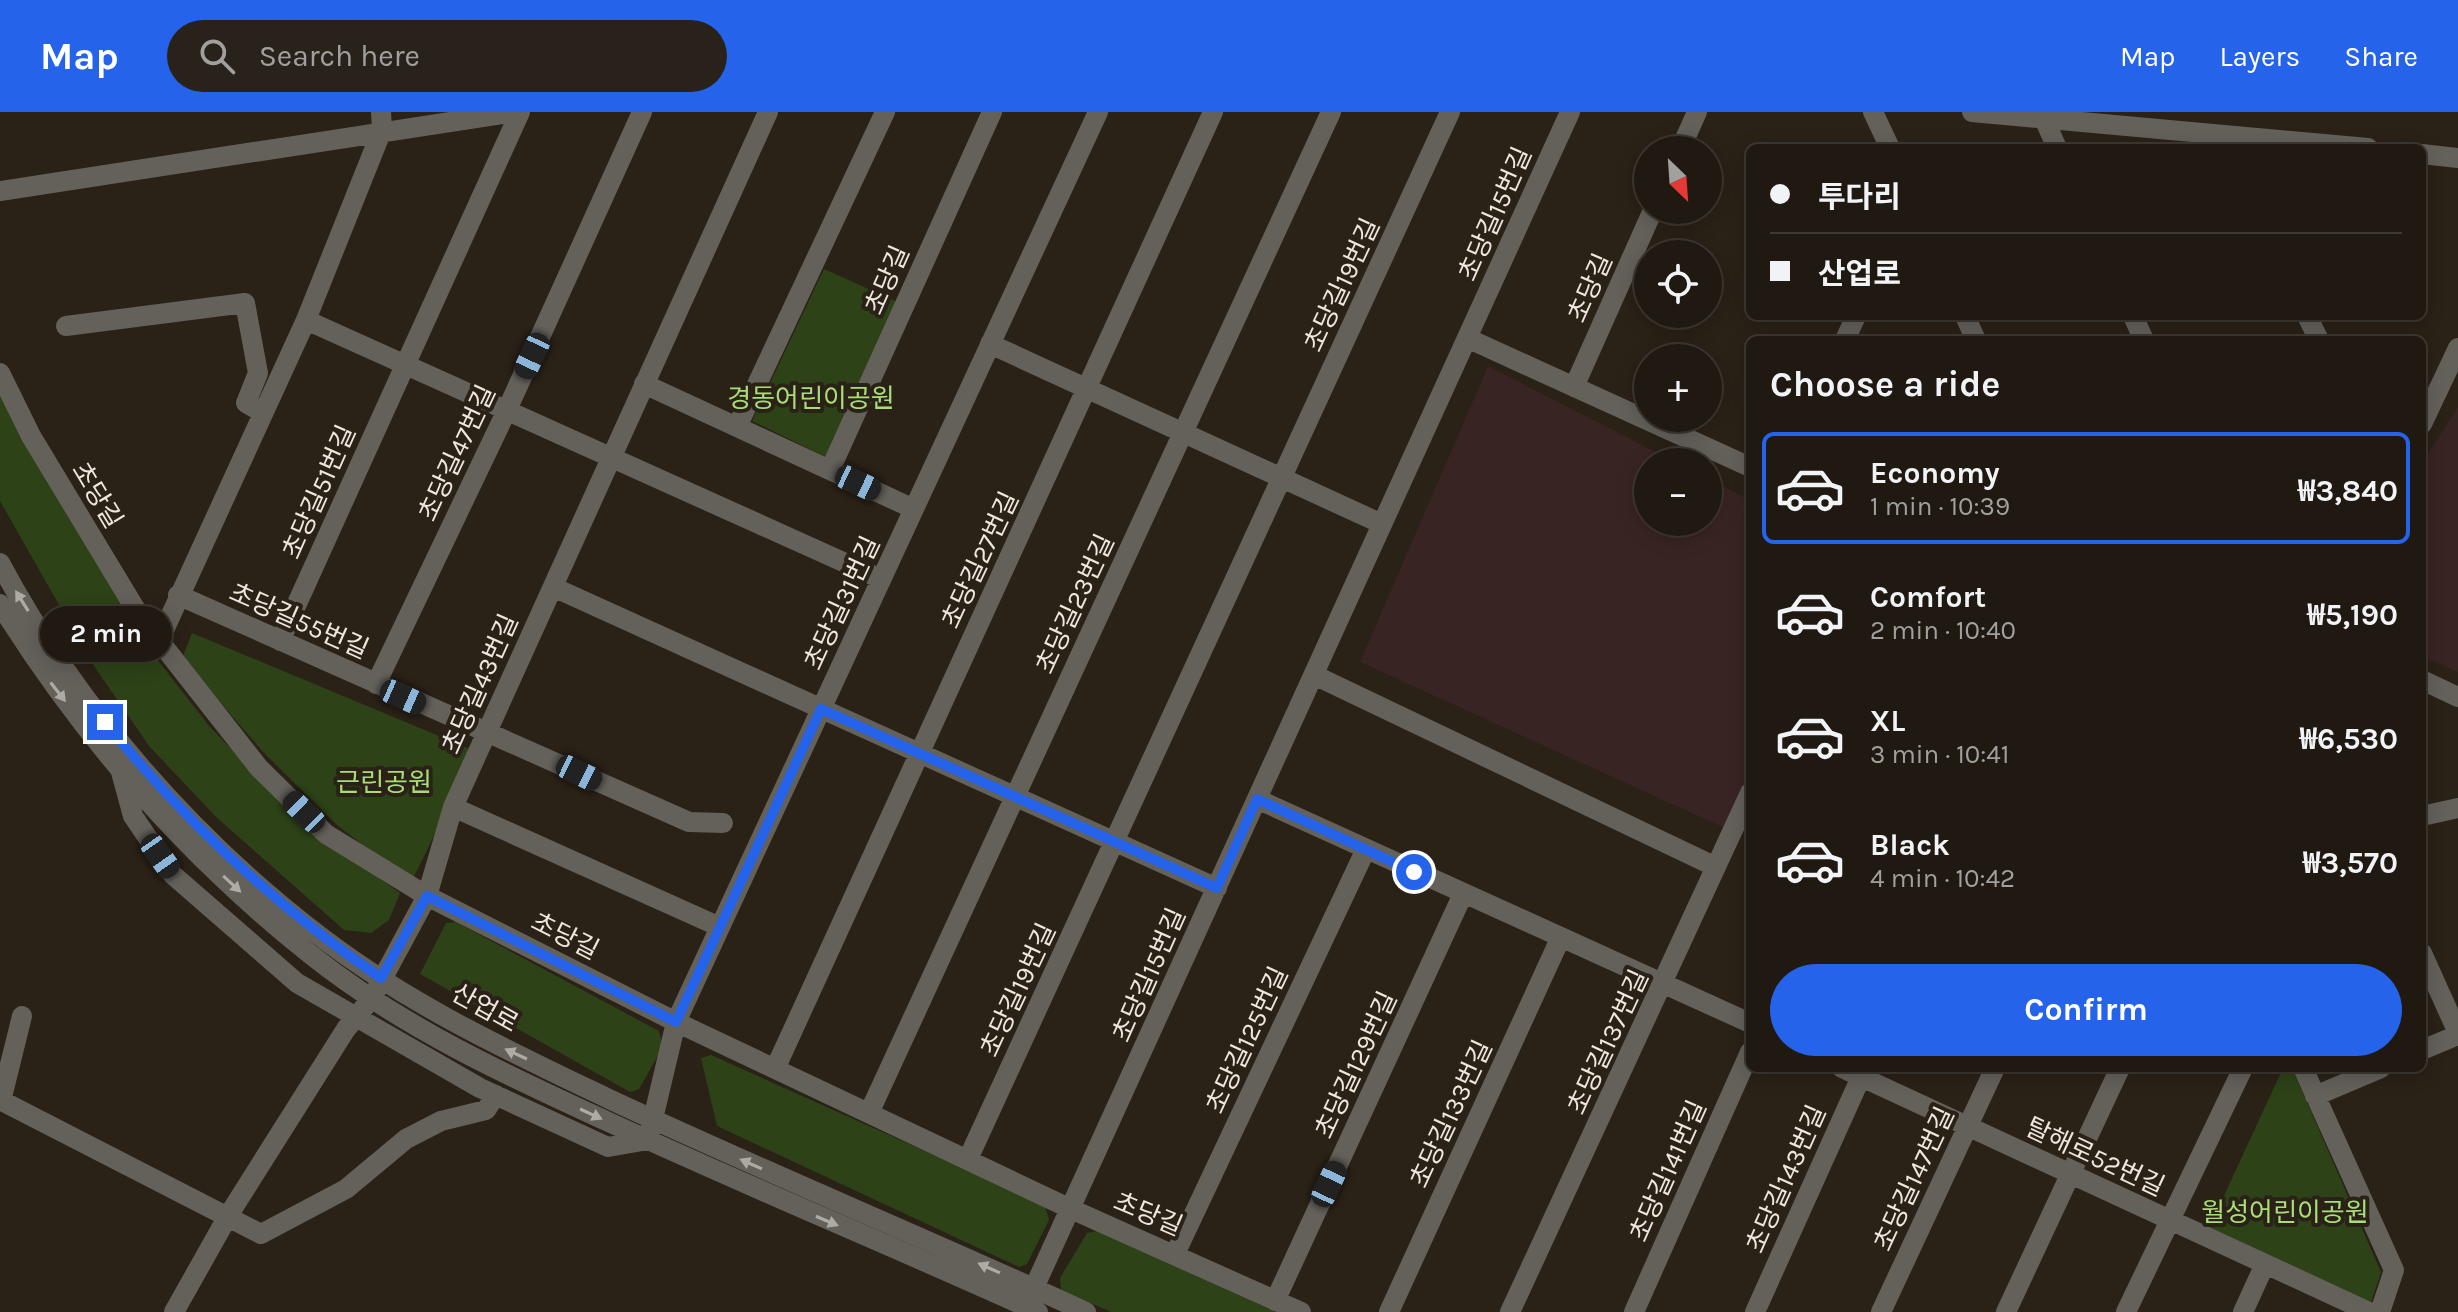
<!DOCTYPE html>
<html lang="en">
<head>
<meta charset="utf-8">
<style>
  body { margin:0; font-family:Karla,"Noto Sans KR",sans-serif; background:#28221a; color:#f1f3f6; height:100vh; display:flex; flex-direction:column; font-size:30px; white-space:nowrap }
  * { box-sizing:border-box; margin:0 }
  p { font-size:26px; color:#a2a09f }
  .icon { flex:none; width:44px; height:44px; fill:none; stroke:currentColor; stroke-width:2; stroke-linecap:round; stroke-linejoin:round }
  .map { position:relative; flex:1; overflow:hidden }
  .sheet { position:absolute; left:1746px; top:224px; width:680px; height:736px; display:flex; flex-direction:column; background:#201911; border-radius:12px; box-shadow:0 4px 20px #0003,0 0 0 2px #3d3831 }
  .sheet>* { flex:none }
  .banner { position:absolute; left:1746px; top:32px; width:680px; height:176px; border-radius:12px; box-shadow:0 4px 20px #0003,0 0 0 2px #3d3831; display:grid; align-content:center; height:176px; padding:0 24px; background:#201911 }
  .needle { width:52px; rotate:155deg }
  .fabs { position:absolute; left:1634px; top:24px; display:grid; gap:16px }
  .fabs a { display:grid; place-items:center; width:88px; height:88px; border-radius:50%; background:#201911; box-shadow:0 4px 20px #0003,0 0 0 2px #3d3831; font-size:40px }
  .end { position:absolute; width:36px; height:36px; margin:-18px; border:10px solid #2563eb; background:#fff; box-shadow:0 0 0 4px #fff }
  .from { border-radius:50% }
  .bubble { position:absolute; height:56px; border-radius:28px; background:#201911; box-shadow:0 4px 20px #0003,0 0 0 2px #3d3831; font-size:26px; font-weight:700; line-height:56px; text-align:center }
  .car { position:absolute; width:24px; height:48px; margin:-24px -12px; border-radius:10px; box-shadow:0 0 6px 2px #0007; background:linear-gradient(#222 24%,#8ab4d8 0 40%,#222 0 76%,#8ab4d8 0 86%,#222 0) }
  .banner b { display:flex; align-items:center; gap:28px; height:76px; font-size:30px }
  .banner b+b { border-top:2px solid #3d3831 }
  .banner i { width:20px; height:20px; background:#f1f3f6 }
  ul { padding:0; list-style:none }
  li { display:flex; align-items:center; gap:24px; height:112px; margin:0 16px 12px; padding:0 8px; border:4px solid transparent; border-radius:12px }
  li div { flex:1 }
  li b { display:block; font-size:30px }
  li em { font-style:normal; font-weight:700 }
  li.current { border-color:#2563eb }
  li>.icon { width:72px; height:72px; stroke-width:1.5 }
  h2 { padding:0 24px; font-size:36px; line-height:96px }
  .button { display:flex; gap:16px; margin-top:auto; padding:16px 24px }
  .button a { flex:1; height:92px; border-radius:48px; background:#2563eb; color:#fff; font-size:32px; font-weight:700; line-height:92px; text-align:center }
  header { display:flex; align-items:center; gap:48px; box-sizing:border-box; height:112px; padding:0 40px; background:#2563eb; color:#fff }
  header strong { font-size:38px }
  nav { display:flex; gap:44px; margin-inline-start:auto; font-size:28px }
  .search { width:560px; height:72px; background:#28221a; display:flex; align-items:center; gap:20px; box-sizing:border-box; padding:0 28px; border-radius:44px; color:#a2a09f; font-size:30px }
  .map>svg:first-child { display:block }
  .education { fill:#382423 }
  .green { fill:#2d4217 }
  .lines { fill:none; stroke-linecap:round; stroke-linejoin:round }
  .minor { stroke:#64615b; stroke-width:20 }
  .oneway { fill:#afaba4 }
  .route { stroke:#2563eb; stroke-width:10 }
  .labels { text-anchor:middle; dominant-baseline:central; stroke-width:8; stroke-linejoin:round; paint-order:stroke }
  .street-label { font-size:26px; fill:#ede7e0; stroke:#2a2117 }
  .park-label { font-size:26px; fill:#a9dd78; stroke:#2a2117 }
</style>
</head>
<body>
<header>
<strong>Map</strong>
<div class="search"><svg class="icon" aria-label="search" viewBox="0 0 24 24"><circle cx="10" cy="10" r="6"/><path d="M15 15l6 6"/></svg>Search here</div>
<nav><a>Map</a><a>Layers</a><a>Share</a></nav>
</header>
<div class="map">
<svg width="2458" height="1200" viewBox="0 0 2458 1200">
  <rect width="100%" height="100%" fill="#2a2117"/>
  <path class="education" d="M1488 254 1675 350H1648V410H1708V367L1750 388V665L1727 717 1360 550Z
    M2458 295V560L2422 544V351Z"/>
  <path class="green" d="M824 157 902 192 830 347 752 309Z
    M0 266 145 532 210 615 303 711 400 781 389 808 371 821 344 818 216 705 149 634 92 551 0 389Z
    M192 521 475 639 411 771 336 712 264 641 182 546Z
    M456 810 659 919 663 935 639 977 630 980 420 862 446 811Z
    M711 943 1045 1093 1049 1108 1027 1152 1019 1155 717 1014 701 946Z
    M2283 956H2292L2381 1160 2368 1200 2203 1129Z
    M1097 1119 1276 1200H1111L1061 1178 1060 1166 1087 1121Z"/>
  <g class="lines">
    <path class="minor" d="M1873 0 1890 36
      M1972 0 2368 36
      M2041 0 2057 36
      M1680 38 1697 0
      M2422 42 2458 46
      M0 79 515 0
      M1965 204 1976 228
      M2133 204 2144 228
      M2307 204 2319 228
      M306 208 881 467
      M66 214 245 191 258 261 246 291 263 301
      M1467 226 1750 355
      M1845 228 1856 204
      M990 232 1382 412
      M0 261 31 324 139 503 259 656 326 722 427 784 676 910 1071 1097 1301 1200
      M644 272 914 397
      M1574 275 1653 98
      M2422 312 2458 236
      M737 315 885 0
      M830 358 992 0
      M0 451C78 597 193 728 325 828 412 894 511 940 609 987 767 1061 928 1127 1086 1200
      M553 475 1217 776
      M178 483 689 710 723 711
      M0 492C83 625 187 744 310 842 401 915 508 964 613 1012 754 1077 897 1136 1038 1200
      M159 529 306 208 382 18 381 0
      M280 529 520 0
      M1314 563 1716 755
      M2422 568 2458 585
      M376 572 507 298 642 0
      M121 660 133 704 173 763 297 871 480 976 608 1035 648 1028 676 910 1098 0
      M1257 687 1750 911
      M453 695 720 815
      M2422 704 2458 696
      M2422 841 2458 921
      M2422 938 2458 923
      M1842 956 2369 1200
      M2303 956 2394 1158 2380 1200
      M775 957 1213 0
      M2315 984 2381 956
      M0 988 261 1122 346 1077 406 1027 441 1009 486 998 496 983
      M1 989 22 904
      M869 1001 1331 0
      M968 1047 1450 0
      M1175 1142 1366 737
      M1275 1189 1463 782
      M174 1200 228 1104 346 917 372 886 427 784 453 695 768 0
      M1023 1200 1570 0
      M1389 1200 1560 827
      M1510 1200 1750 681
      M1634 1200 1750 940
      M1755 1200 1865 956
      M1881 1200 1995 956
      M2006 1200 2120 956
      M2126 1200 2243 956
      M2243 1200 2265 1152"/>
  </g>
  <defs><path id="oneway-solid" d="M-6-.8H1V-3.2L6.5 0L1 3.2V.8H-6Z" transform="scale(2)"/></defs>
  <g class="oneway">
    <use href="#oneway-solid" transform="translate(22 489) rotate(-122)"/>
    <use href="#oneway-solid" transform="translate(58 580) rotate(52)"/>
    <use href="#oneway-solid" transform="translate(232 772) rotate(43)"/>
    <use href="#oneway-solid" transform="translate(516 942) rotate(-155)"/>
    <use href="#oneway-solid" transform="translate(591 1002) rotate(25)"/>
    <use href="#oneway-solid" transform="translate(751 1052) rotate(-156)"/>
    <use href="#oneway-solid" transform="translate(827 1109) rotate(23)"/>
    <use href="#oneway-solid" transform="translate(989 1156) rotate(-156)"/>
  </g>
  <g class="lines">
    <path class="route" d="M105 610C185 710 275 794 381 866L427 784 676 910 821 597 1217 776 1257 687 1414 760"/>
  </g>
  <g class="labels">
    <g class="street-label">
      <text transform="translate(1495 102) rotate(-66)">초당길15번길</text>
      <text transform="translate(887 168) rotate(-66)">초당길</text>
      <text transform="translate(1342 173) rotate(-65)">초당길19번길</text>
      <text transform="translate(1590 176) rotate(-66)">초당길</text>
      <text transform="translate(457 341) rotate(-65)">초당길47번길</text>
      <text transform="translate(319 380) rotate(-66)">초당길51번길</text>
      <text transform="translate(97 383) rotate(59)">초당길</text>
      <text transform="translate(980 448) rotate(-65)">초당길27번길</text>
      <text transform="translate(842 491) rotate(-65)">초당길31번길</text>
      <text transform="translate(1075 492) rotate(-65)">초당길23번길</text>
      <text transform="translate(299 509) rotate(24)">초당길55번길</text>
      <text transform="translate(480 572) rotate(-66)">초당길43번길</text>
      <text transform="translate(565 824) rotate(27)">초당길</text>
      <text transform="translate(1149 863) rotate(-66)">초당길15번길</text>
      <text transform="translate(1018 878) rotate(-65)">초당길19번길</text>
      <text transform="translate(485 896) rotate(29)">산업로</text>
      <text transform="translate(1247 928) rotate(-65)">초당길125번길</text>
      <text transform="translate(1608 930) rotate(-65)">초당길137번길</text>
      <text transform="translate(1356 953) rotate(-65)">초당길129번길</text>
      <text transform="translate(1451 1002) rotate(-65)">초당길133번길</text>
      <text transform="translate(2095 1045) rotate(25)">탈해로52번길</text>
      <text transform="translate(1668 1059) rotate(-66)">초당길141번길</text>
      <text transform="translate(1786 1067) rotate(-66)">초당길143번길</text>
      <text transform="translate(1914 1067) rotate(-65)">초당길147번길</text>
      <text transform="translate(1148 1102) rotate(23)">초당길</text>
    </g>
    <g class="park-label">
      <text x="811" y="286">경동어린이공원</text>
      <text x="384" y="670">근린공원</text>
      <text x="2285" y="1100">월성어린이공원</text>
    </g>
  </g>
</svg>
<div class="fabs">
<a><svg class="needle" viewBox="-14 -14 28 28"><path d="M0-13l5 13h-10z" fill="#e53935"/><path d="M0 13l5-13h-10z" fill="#a2a09f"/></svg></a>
<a><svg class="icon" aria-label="locate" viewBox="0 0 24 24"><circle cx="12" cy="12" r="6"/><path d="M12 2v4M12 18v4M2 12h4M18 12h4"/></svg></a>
<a>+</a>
<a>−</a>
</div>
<i class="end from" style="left:1414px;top:760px"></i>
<i class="end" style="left:105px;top:610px"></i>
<div class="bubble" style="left:40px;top:494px;width:132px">2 min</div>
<i class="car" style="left:532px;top:244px;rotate:205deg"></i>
<i class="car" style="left:858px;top:371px;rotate:115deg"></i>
<i class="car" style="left:403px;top:585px;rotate:114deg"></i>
<i class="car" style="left:579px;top:661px;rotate:116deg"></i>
<i class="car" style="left:304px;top:700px;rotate:314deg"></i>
<i class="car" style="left:160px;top:744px;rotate:145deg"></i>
<i class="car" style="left:1329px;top:1072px;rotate:25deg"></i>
<div class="banner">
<b><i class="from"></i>투다리</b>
<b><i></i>산업로</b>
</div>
<section class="sheet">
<h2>Choose a ride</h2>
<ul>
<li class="current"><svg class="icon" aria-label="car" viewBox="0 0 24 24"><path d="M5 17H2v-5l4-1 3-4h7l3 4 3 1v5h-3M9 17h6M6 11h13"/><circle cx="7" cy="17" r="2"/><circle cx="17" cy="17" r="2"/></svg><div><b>Economy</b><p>1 min · 10:39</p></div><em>₩3,840</em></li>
<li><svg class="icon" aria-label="car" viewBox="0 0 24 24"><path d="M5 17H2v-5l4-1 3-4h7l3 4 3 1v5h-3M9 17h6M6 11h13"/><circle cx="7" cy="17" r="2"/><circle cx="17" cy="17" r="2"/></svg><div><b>Comfort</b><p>2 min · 10:40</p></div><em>₩5,190</em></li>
<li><svg class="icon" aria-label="car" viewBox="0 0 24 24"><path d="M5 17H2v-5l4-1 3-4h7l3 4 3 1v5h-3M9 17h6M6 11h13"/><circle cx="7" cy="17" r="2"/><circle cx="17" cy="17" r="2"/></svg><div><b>XL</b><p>3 min · 10:41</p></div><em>₩6,530</em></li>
<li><svg class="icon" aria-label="car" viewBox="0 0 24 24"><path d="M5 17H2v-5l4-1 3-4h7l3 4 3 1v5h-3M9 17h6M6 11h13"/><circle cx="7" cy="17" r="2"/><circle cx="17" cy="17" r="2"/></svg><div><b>Black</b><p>4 min · 10:42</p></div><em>₩3,570</em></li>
</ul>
<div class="button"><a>Confirm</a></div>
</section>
</div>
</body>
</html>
